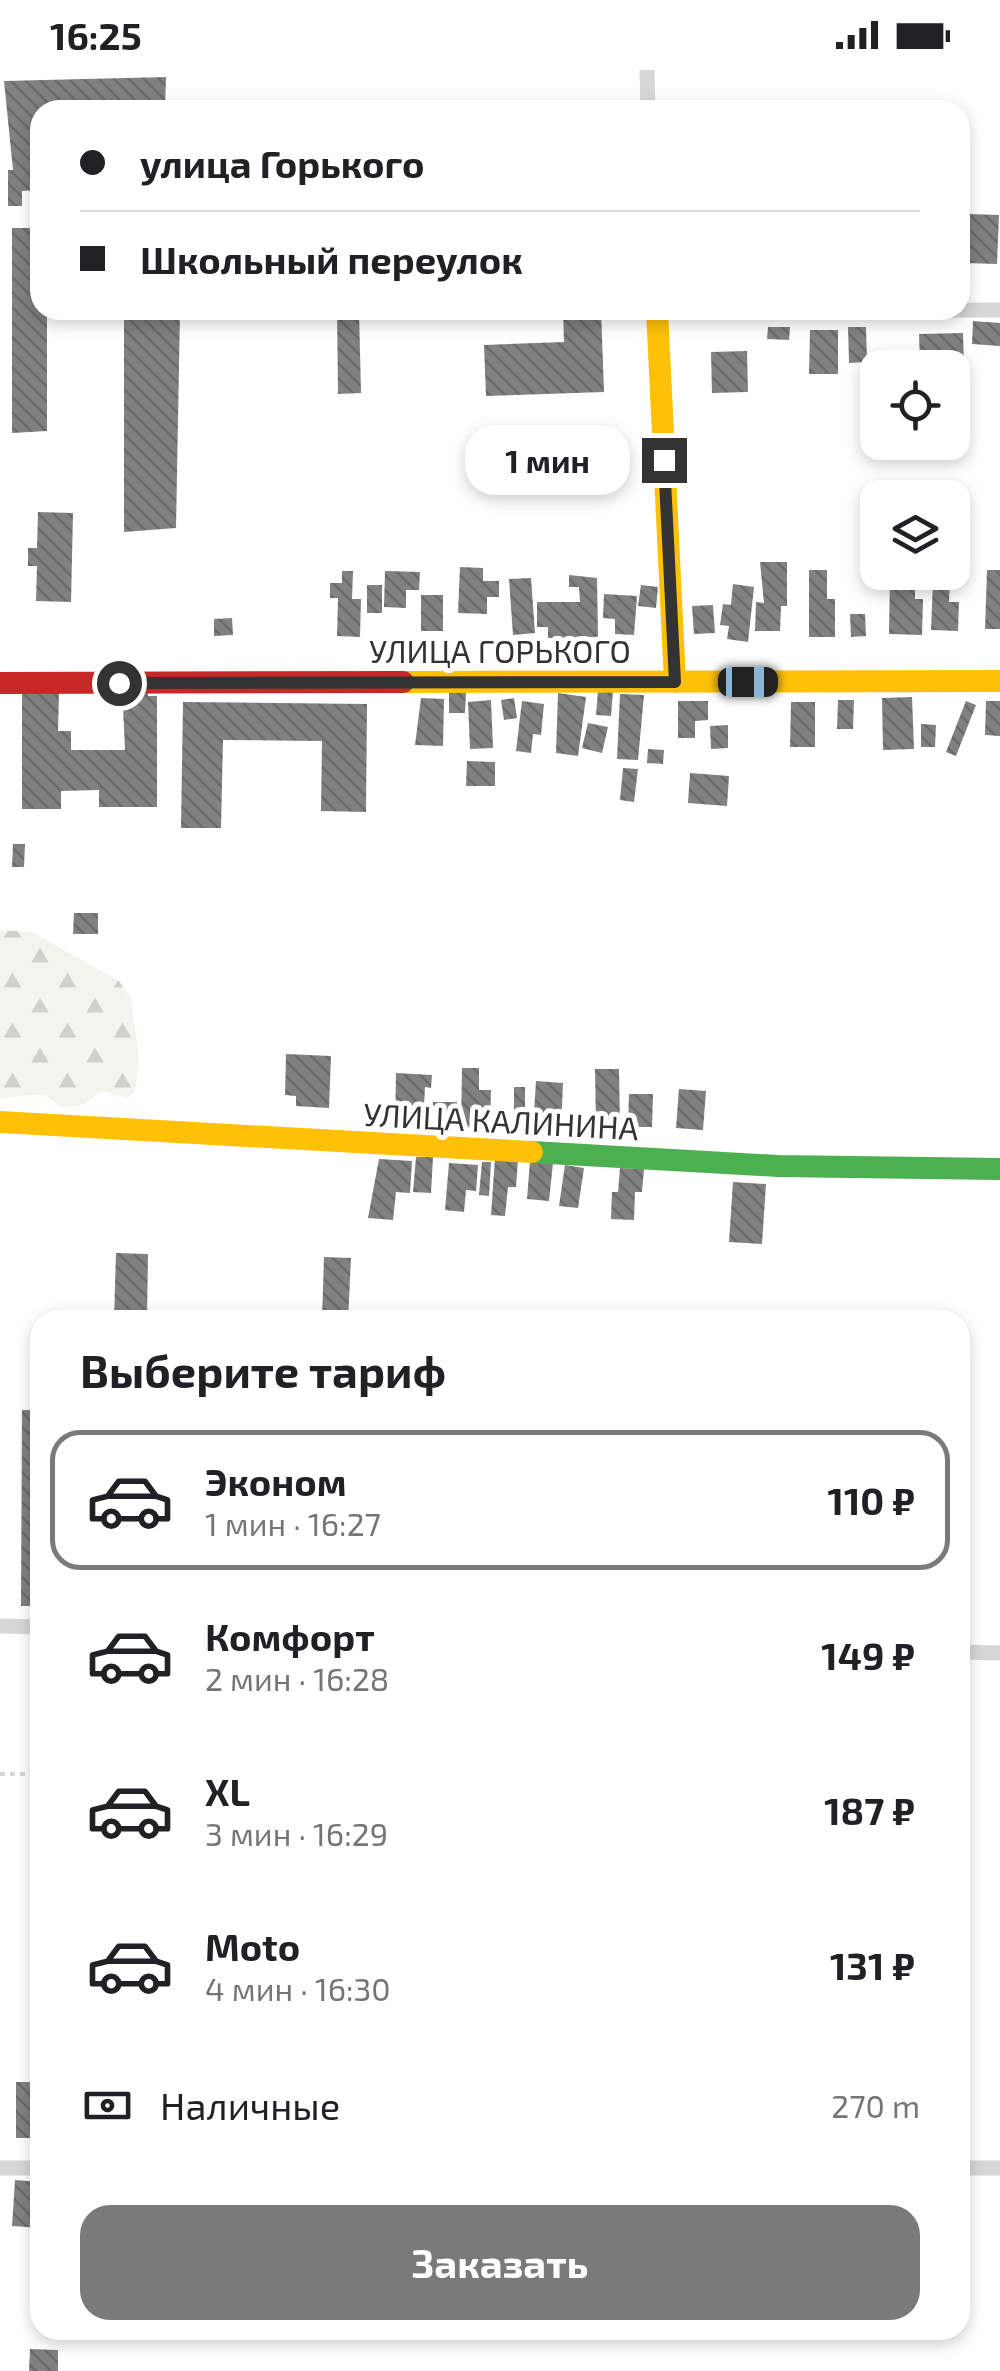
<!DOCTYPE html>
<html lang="ru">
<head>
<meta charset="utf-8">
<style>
  body { margin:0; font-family:"Exo 2",sans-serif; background:#f6f6f6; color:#202124; height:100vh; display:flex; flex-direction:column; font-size:38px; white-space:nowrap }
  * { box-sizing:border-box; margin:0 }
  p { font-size:32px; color:#757577 }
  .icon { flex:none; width:55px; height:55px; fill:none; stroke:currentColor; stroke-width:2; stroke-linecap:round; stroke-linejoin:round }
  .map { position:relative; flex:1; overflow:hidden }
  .drawer { position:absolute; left:30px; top:1240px; width:940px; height:1030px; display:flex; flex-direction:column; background:#fff; border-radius:30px; box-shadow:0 5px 15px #0003 }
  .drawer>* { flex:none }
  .guide { position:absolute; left:30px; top:30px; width:940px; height:220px; border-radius:30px; box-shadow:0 5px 15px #0003; display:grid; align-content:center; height:220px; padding:0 50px; background:#fff }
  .fabs { position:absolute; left:860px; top:280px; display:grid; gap:20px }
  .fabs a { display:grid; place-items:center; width:110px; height:110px; border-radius:20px; background:#fff; box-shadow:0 5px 15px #0003; font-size:50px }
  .end { position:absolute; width:45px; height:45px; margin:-22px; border:12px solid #333; background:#fff; box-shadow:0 0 0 5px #fff }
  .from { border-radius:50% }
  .bubble { position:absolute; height:70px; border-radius:30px; background:#fff; box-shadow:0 5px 15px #0003; font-size:32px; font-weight:700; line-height:70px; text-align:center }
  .car { position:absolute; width:30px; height:60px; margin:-30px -15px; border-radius:12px; box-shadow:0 0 8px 2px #0007; background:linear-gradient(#222 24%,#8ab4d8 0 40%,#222 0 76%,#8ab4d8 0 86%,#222 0) }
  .guide b { display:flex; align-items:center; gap:35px; height:95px; font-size:38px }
  .guide b+b { border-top:2px solid #e0e0e0 }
  .guide i { width:25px; height:25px; background:#202124 }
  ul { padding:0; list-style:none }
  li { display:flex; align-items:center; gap:30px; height:140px; margin:0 20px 15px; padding:0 30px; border:5px solid transparent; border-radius:30px }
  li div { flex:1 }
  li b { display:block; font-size:38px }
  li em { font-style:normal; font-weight:700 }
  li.active { border-color:#7a7a7a }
  li>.icon { width:90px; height:90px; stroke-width:1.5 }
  h2 { padding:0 50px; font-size:45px; line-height:120px }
  .pay { display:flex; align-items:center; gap:25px; height:110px; padding:0 50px; font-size:38px }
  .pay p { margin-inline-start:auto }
  .cta { display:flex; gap:20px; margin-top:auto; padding:20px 50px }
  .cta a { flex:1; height:115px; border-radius:30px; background:#7a7a7a; color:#fff; font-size:40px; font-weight:700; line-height:115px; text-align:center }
  .status { display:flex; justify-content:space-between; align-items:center; height:70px; padding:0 50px; background:#fff; direction:ltr }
  .status svg { height:28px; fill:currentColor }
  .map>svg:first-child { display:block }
  .forest { fill:url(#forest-firs) }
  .building { fill:url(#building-back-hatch) }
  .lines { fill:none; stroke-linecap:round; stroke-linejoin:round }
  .path { stroke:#d6d6d6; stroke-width:4; stroke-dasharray:5 5; stroke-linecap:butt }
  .street { stroke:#d7d7d7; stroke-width:15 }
  .fast { stroke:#4caf50; stroke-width:22 }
  .slow { stroke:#ffc107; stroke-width:22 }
  .jam { stroke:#c62828; stroke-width:22 }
  .route { stroke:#333; stroke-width:12 }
  .labels { text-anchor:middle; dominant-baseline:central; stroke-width:10; stroke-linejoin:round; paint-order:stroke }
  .street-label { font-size:32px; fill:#333; stroke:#fff }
</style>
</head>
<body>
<div class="status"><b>16:25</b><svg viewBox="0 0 49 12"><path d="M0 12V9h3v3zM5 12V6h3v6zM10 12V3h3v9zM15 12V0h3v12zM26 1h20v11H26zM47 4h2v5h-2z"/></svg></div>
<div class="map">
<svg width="1000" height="2301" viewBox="0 0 1000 2301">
  <defs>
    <pattern id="forest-firs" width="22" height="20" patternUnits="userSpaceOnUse" patternTransform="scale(2.5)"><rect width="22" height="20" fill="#f1f5ed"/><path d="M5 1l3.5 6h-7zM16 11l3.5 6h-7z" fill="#cfd2cc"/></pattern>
    <pattern id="building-back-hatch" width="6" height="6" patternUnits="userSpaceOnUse" patternTransform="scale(2.5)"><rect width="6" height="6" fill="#818181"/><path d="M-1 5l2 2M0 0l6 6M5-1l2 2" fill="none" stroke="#6a6a6a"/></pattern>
  </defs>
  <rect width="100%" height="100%" fill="#fff"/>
  <path class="forest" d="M0 860 32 862 119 911 131 929 139 988 135 1022 127 1028 103 1021 81 1036 61 1037 43 1024 0 1028Z"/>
  <path class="building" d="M166 7 165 40H40V120L22 121V136H8V100H13L4 11Z
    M969 144 999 145 997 194 966 193Z
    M12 158H40V240H47V361L12 363Z
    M337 240H359L361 323 338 324Z
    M563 240H601L604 322 486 326 484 275 564 272Z
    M124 242H180L176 458 124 462Z
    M973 251 1000 253V276L972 274Z
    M768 257H790L789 270 767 269Z
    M848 257H866L867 292 849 293Z
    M810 260H838V304H809Z
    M963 263 964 294 920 295 919 264Z
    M747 281 748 322 712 323 711 282Z
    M38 442 73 443 71 532 36 531 37 496H28V478H37Z
    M760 492H787V536H781L780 561H755L756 532 764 533Z
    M460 497 483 498V511H499V527H487V544L458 543Z
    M809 500H827V529H835V567H809Z
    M987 500H1000V559H985Z
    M342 501H353L352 529H361L360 567 337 566 338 528H330V513H342Z
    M385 501 420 502 419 520H406V538L384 537Z
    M890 502H915V529H923L922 565 889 564Z
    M569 505 597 508 598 567 548 568V557H537V532H580L579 517H569Z
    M531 508 535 563 513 565 509 509Z
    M933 511H950L949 532H959L958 561 931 560Z
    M733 514 754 517 748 572 727 569 729 556 720 555 723 534 731 535Z
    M367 515H382V543H367Z
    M641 515 658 517 656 538 638 536Z
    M604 524 637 526 634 565 615 564V549L603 548Z
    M421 525H443V561H421Z
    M713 535 715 563 694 564 692 536Z
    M850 544H865L866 566 851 567Z
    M232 548 233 565 214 566V549Z
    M122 615H149L148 626H157V737H99V720L61 721V739H22V623H59L58 661H71V680H125Z
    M598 620 613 621 611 646 596 645Z
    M449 621H466L465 643H449Z
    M558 623 586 627 578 686 556 683Z
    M620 624 644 625 638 690 617 689Z
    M912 627 914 679 883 680 882 628Z
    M421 628 444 629 443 676 415 675Z
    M514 628 517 648 504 650 501 630Z
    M491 630 493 678 470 679 468 632Z
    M838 630H854L853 659H837Z
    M522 631 544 634 541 665 533 664 531 683 516 681Z
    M678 631H708V650L695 651V668H678Z
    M966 631 976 635 956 686 946 682Z
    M986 631H1000V666L985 665Z
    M183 632 367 634 366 742 321 741 322 671 223 670 221 758H181Z
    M791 632H815V677H790Z
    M588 653 608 657 602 683 582 678Z
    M921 654 936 655 935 677H921Z
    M728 655V678L711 679 710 656Z
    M648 679 664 680 663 694 647 693Z
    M467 691 495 692V716H466Z
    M623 698 638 699 634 732 620 730Z
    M690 703 729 706 727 736 688 733Z
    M13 774H25L24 797H12Z
    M74 843H98V864H73Z
    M286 984 331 986 329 1038 296 1036V1026L285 1025Z
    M462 998H479V1020H491L490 1057H461Z
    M595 999H619L620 1056H596Z
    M396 1003 432 1005 431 1018 425 1017 423 1055 395 1054Z
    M536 1011 563 1013 561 1060 533 1058Z
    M514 1017H525V1060H514Z
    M679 1019 706 1021 703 1060 676 1058Z
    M629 1024H653L652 1057H628Z
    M433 1032H457L456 1054H432Z
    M416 1087H433L431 1123 413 1122Z
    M495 1088 518 1090 516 1117H508L505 1146 491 1145Z
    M379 1089 412 1091 410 1123 396 1122 393 1150 368 1148Z
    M530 1091 553 1093 549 1131 527 1129Z
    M482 1092H491L489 1126 479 1125Z
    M449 1093 478 1095 476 1121 466 1120 464 1142 445 1140Z
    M565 1095 584 1098 578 1138 559 1136Z
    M620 1098 644 1099 642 1122H635L634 1150 611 1149 612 1122H618Z
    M733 1112 766 1114 762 1174 729 1172Z
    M116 1183 148 1184 147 1250H114Z
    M324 1187 351 1188 348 1250H322Z
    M22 1340H40V1536H21Z
    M16 2012H40V2068H16Z
    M15 2110 40 2112V2158L12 2156Z
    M31 2181 40 2182V2201H30Z
    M30 2279 58 2280V2301H29Z"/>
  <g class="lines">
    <path class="path" d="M0 1704H40"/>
    <path class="street" d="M647 0 648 40
      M657 242 1000 240
      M0 1556 40 1557
      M960 1582 1000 1583
      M0 2098H40
      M960 2098H1000"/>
    <path class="fast" d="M532 1082 778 1096 1000 1099"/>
    <path class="slow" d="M657 240 675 612
      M403 612 1000 611
      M0 1052 532 1082"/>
    <path class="jam" d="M0 613 403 612"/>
  </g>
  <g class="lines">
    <path class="route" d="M119 613 675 612 664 390"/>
  </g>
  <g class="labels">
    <g class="street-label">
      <text x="500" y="580">УЛИЦА ГОРЬКОГО</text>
      <text transform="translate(501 1050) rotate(3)">УЛИЦА КАЛИНИНА</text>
    </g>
  </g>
</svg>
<div class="fabs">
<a><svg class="icon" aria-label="locate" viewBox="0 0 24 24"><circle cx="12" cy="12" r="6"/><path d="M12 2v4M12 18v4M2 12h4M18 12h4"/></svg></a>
<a><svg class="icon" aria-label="layers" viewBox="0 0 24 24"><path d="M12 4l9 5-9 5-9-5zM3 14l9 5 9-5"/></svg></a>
</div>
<i class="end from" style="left:119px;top:613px"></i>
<i class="end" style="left:664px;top:390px"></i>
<div class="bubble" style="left:465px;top:355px;width:165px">1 мин</div>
<i class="car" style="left:748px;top:612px;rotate:90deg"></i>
<div class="guide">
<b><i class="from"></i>улица Горького</b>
<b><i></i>Школьный переулок</b>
</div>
<section class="drawer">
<h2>Выберите тариф</h2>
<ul>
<li class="active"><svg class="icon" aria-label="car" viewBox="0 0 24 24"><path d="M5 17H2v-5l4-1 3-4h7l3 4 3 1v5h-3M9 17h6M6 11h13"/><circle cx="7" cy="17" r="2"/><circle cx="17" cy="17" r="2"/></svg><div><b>Эконом</b><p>1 мин · 16:27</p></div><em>110 ₽</em></li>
<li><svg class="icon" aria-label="car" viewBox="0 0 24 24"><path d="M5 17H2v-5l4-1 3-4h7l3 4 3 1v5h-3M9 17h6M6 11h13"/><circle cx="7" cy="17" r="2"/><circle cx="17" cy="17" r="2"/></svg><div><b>Комфорт</b><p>2 мин · 16:28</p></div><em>149 ₽</em></li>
<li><svg class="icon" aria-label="car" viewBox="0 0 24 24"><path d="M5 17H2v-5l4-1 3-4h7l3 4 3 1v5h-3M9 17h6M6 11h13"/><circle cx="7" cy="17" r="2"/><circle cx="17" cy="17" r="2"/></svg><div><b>XL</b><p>3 мин · 16:29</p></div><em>187 ₽</em></li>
<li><svg class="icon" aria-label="car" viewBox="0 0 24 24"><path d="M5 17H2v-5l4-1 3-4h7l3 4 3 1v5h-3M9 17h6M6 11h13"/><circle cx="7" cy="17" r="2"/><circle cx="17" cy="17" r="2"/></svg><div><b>Moto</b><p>4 мин · 16:30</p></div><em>131 ₽</em></li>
</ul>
<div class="pay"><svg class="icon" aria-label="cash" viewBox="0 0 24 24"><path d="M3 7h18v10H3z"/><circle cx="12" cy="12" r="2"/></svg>Наличные<p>270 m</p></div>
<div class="cta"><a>Заказать</a></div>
</section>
</div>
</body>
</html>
